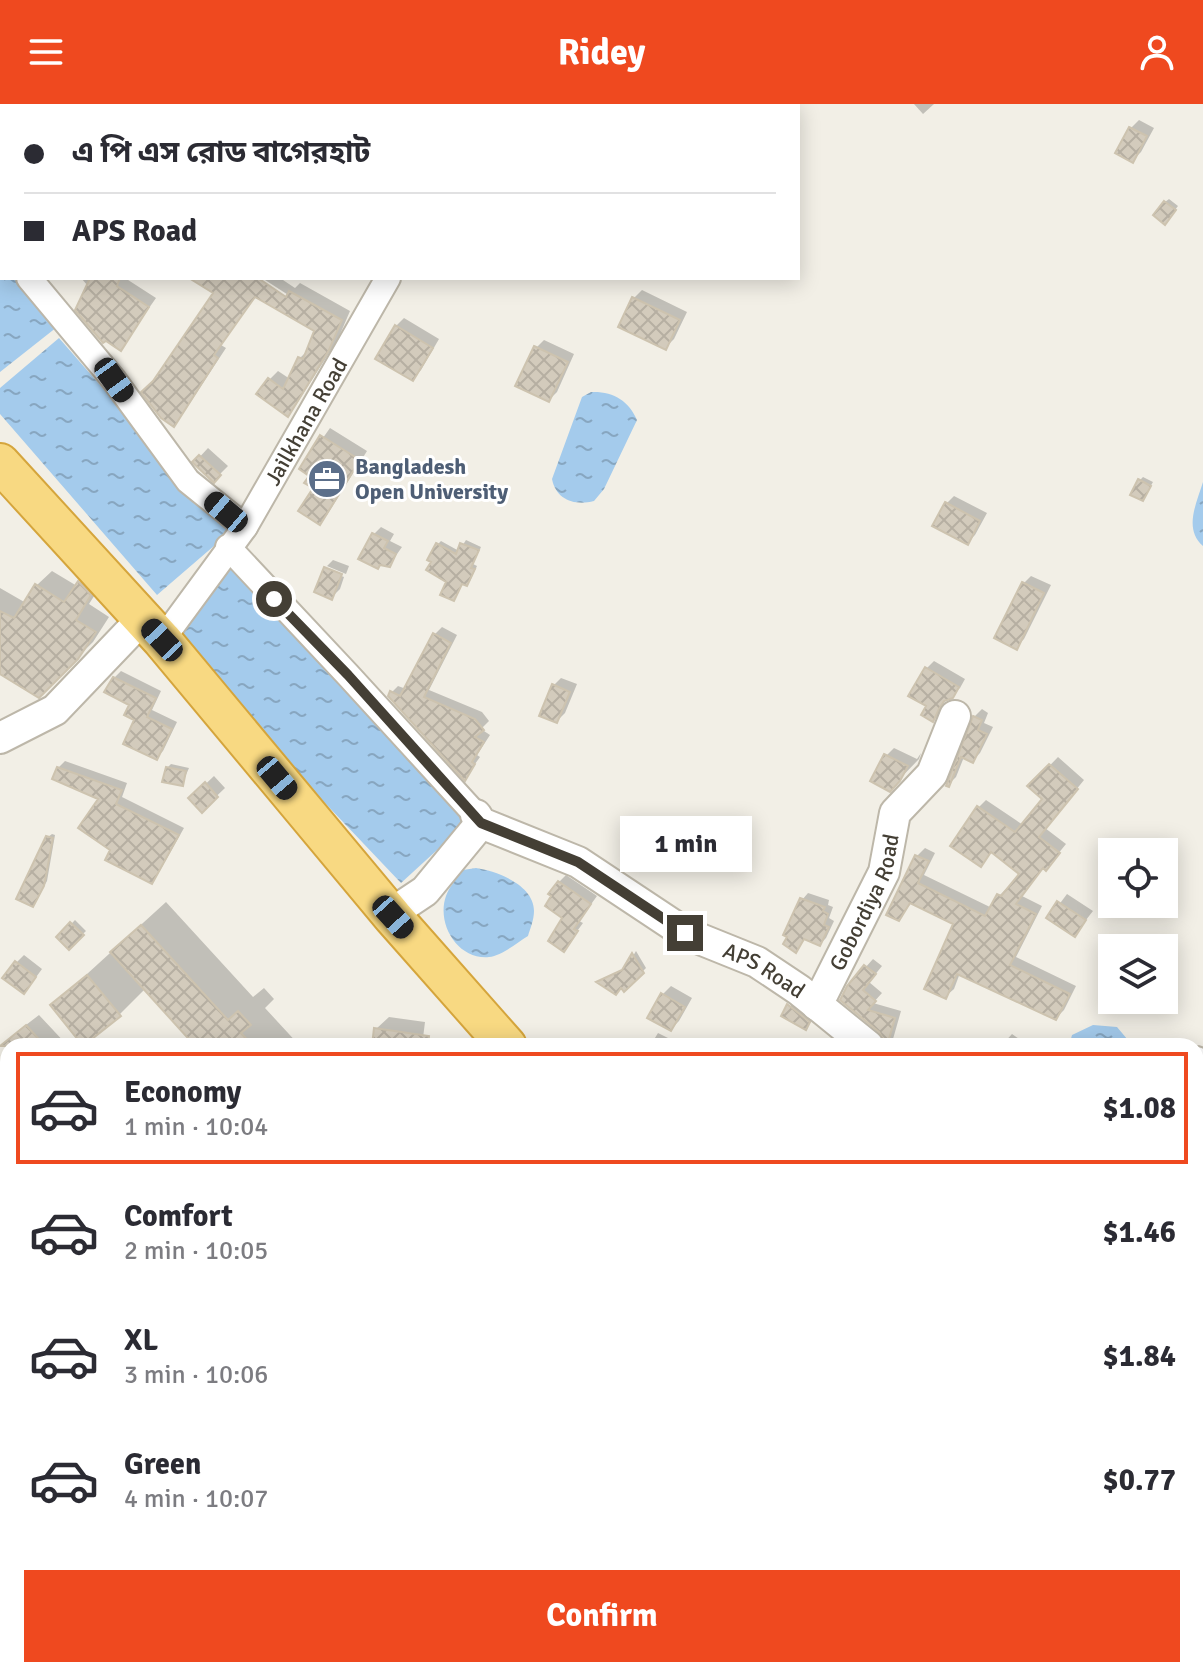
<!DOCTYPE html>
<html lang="en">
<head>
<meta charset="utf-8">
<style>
  body { margin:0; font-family:Signika,"Noto Sans Bengali",sans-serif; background:#f2f2f3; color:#2b2b33; height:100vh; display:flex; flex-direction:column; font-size:30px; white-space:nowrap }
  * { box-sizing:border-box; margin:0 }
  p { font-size:26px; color:#7c7c81 }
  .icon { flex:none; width:44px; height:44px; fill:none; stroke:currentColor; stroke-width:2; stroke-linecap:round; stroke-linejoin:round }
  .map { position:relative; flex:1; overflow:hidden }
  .drawer { position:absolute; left:0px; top:934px; width:1204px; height:640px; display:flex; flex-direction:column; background:#fff; border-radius:24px 24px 0 0; box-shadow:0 4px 20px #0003 }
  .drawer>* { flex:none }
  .banner { position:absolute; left:0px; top:0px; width:800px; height:176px; box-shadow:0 4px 20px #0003; display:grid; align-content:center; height:176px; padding:0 24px; background:#fff }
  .buttons { position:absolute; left:1098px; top:734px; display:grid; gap:16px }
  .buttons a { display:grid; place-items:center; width:80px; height:80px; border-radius:0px; background:#fff; box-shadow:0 4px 20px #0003; font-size:40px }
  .end { position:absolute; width:36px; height:36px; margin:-18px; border:10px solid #443f35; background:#fff; box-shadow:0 0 0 4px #fff }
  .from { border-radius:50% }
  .bubble { position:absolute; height:56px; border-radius:0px; background:#fff; box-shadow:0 4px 20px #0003; font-size:26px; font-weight:700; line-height:56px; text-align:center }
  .car { position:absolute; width:24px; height:48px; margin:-24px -12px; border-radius:10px; box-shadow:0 0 6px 2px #0007; background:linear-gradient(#222 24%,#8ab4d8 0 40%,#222 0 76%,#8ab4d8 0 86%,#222 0) }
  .banner b { display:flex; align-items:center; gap:28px; height:76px; font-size:30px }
  .banner b+b { border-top:2px solid #e1e1e2 }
  .banner i { width:20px; height:20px; background:#2b2b33 }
  ul { padding:14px 0 0; list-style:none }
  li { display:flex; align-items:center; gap:24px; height:112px; margin:0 16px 12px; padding:0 8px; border:4px solid transparent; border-radius:0px }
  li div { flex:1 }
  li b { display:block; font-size:30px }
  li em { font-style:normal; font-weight:700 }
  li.selected { border-color:#ef491f }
  li>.icon { width:72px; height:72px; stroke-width:1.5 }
  .cta { display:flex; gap:16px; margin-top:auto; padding:16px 24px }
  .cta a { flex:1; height:92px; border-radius:0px; background:#ef491f; color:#fff; font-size:32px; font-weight:700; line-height:92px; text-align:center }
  header { display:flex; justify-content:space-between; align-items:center; height:104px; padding:0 24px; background:#ef491f; color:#fff; font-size:36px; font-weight:700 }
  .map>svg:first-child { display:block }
  .water { fill:url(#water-ripples) }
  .shadow { fill:#0003 }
  .building { fill:url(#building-cross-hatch); stroke:#cdc3af; stroke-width:2 }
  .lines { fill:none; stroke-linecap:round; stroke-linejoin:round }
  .minor-casing { stroke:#bdb7a9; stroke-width:28 }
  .tertiary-casing { stroke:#bdb7a9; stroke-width:34 }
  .trunk-casing { stroke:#d5a53c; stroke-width:42 }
  .minor { stroke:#fff; stroke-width:24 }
  .tertiary { stroke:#fff; stroke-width:30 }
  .trunk { stroke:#f8d982; stroke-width:38 }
  .route { stroke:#443f35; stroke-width:10 }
  .labels { text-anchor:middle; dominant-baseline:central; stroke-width:6; stroke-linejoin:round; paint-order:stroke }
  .street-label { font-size:22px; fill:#443f35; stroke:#fff }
  .service-label { font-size:22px; font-weight:bold; fill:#4e5e75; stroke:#fff; text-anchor:start }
</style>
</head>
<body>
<header><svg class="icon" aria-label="menu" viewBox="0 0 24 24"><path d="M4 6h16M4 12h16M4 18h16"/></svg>Ridey<svg class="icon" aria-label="person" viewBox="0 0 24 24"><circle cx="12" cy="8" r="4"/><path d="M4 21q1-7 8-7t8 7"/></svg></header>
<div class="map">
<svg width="1203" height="1574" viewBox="0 0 1203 1574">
  <defs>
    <pattern id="water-ripples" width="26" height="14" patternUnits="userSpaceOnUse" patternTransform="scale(2)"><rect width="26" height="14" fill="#a4cbec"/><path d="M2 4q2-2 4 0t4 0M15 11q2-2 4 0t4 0" fill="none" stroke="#87a6c0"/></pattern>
    <pattern id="building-cross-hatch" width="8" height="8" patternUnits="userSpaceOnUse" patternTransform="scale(2)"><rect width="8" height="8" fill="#d3cbbc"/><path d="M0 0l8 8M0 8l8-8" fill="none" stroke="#b6afa2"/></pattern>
  </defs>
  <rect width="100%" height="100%" fill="#f2efe6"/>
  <path class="water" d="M0 153 2 174H17L57 223 0 268Z
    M59 234 229 429 157 491 0 310V284Z
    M591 288C613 287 629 297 637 316L604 385 594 397C575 402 556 396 552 375L582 293Z
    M1203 378V442C1183 425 1197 398 1203 378Z
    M236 459 471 715 401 779 172 538Z
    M476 764C497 767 534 781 534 807 534 816 530 825 528 832 516 839 502 852 489 853 458 856 436 820 446 792 449 783 457 774 463 766Z
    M1093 921 1117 923 1133 942H1069L1072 931Z
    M1196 1541 1203 1553V1574H1113L1110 1572 1113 1566H1196Z"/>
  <path class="shadow" d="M168 0H192L167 2Z
    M444 0H464L462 2Z
    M641 0H740L739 2Z
    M914 0H934L923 10Z
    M1139 16 1154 24 1141 48 1133 56 1131 24Z
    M2 61V107L0 108V63Z
    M1169 95 1178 102 1168 115 1165 98Z
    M81 174H125L156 194 121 244 88 182Z
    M193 174H254L293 200 296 196 262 174H280L295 184 300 179 350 207 338 235 296 301 287 310 269 276 278 267 290 275 300 254 310 244 317 226 256 191 221 241 226 244 182 311 173 320 157 276 215 189Z
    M642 186 687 208 674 235 666 243 634 194Z
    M404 214 439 235 421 266 413 274 396 222Z
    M544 236 574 250 557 288 549 296 536 244Z
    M330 324 367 347 327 411 319 419 312 371 301 365Z
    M208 344 228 362 214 376 195 358Z
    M1143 373 1153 378 1143 395 1140 376Z
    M954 392 987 409 975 431 967 439 946 400Z
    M381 423 394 430 390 437 402 443 390 460 374 430Z
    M466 436 481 443 473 460 477 462 470 477 467 480 463 478 454 495 438 440 441 437 459 447Z
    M333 456 349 462 346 470 327 462Z
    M94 463 105 475 89 500 109 513 93 538 39 591 0 567V484L26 499 37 481 52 467 77 482Z
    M326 463V466L344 473 340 485 332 493 325 464Z
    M1031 472 1051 481 1024 535 1016 543 1023 480Z
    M442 523 457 531 429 586 482 608 489 617 481 625 490 631 477 651 480 653 465 674 392 588 398 582 406 585 435 530Z
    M934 557 965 575 960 584 946 595 940 609 933 616 928 601 926 565Z
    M121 567 161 587 152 606 177 618 163 647 157 653 132 600 114 574Z
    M561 574 577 580 565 609 557 617 553 582Z
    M982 605 988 609 984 619 993 623 980 649 973 656 964 653 956 673 948 681 974 613Z
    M894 644 917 655 921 649 919 655 890 685 886 652Z
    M1058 653 1084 676 1045 724 1066 740 1053 756 1044 763 1022 792 1042 802 1016 853 1076 882 1064 906 1056 914 960 869 954 885 946 892 955 819 912 798 899 815 917 752 925 744 935 749 924 771 992 804 999 792 1007 784 1009 785 1022 769 992 746 980 760 978 704 986 696 1023 721 1045 695 1030 682Z
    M65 657 127 679 122 693 184 724 158 770 151 777 113 745 101 694 58 664Z
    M171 660 189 664 182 680 167 664Z
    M214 672 225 684 202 706 191 694Z
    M52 730 55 731 47 777 33 801 48 733Z
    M566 771 597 792 579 817 583 819 564 845 565 813 559 778Z
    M808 789 829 796 828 801 833 803 829 814 834 817 826 834 820 840 806 834 796 846 802 796Z
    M1067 790 1093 807 1075 830 1049 814Z
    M166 798 253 893 264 884 274 895 265 904 300 942H198L146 884 120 910 84 939 53 901Z
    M75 816 86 827 69 843 59 833Z
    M636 847 646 864 625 885 599 877 626 864Z
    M24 851 42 865 31 880 16 859Z
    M873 855 882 862 869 878 882 889 873 899 901 907 891 942H887V936L848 883Z
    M671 882 692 894 679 917 671 925 649 913 663 890Z
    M797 893 814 915 806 923 784 911Z
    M39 911 68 942H10L22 924Z
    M389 913 425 918 422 942H374L376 925Z
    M658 929 674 937 671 942H650Z
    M1012 930 1029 942H1001Z
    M804 936 817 942H798Z
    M1196 966 1203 969V990L1196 1003Z
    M1196 1316 1203 1320V1369L1196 1379Z
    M1196 1465 1203 1471V1532L1196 1528Z
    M528 1566H554L551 1574H526Z
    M587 1566H618L632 1574H582Z"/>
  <path class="building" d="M1129 23 1147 32 1133 59 1115 49Z
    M1164 97 1176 106 1165 121 1153 111Z
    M90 174H120L117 182 149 203 121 247 106 237 103 239 75 206Z
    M189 174H258L286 193 289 187 342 216 329 246 288 313 256 290 268 274 283 285 298 253 303 255 314 227 255 193 214 251 218 254 174 323 161 314 141 288 153 277 213 189Z
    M632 193 680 216 666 246 618 223Z
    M395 221 433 244 413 277 375 255Z
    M534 242 568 258 549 298 515 282Z
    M320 331 360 356 320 421 298 407 313 384 304 379 309 372 299 365Z
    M199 351 221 371 214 379 192 358Z
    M1138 375 1151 382 1143 397 1130 391Z
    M945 398 980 417 968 441 932 422Z
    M372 429 388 437 384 444 396 450 390 463 380 461 378 465 358 455Z
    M436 439 456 450 460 439 479 446 471 464 475 465 467 482 462 480 454 497 440 491 446 478 426 466 431 458 427 456Z
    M324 463 342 470 332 496 314 488Z
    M78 477 91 491 76 516 96 528 78 555 39 594 0 570V507L14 514 35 480 64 498Z
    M1022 478 1044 489 1017 546 994 534Z
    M433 529 451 539 424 593 475 615 484 626 475 633 484 638 472 658 475 660 465 677 388 592 390 587 400 592Z
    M925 563 959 583 953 594 944 597 939 605 933 618 921 611 926 602 908 592Z
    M113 573 156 594 147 613 172 625 157 656 123 640 134 616 124 611 129 601 104 588Z
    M552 580 570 588 557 619 539 612Z
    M973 612 982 616 978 626 987 630 973 659 961 653 949 683 946 682Z
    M884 650 908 662 900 677 890 688 870 677Z
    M1049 660 1078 685 1039 733 1060 749 1046 767 1043 764 1016 800 1036 810 1010 861 1070 890 1056 916 957 870 946 895 924 885 953 820 910 799 899 817 886 811 915 751 929 757 918 779 985 812 997 790 1001 792 1019 770 991 748 981 763 950 742 977 702 1015 728 1042 695 1027 682Z
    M57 663 122 686 116 700 179 731 152 780 105 756 110 746 78 724 98 695 52 675Z
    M166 663 186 667 183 682 162 678Z
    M205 678 218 693 202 709 188 694Z
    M46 732 53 734 44 782 33 803 16 795Z
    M558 777 591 800 574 825 578 827 564 848 548 837 562 814 545 802 551 792 548 790Z
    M800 794 825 803 823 807 828 810 824 821 829 823 820 842 804 835 796 849 783 840 787 833 783 831Z
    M1057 797 1086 816 1075 833 1046 814Z
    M70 818 84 831 69 846 56 833Z
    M141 821 228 916 238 907 251 921 241 929 253 942H195L110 848Z
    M632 849 644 869 624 888 621 884 616 891 596 878 622 866Z
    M15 857 36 873 24 890 2 874Z
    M864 861 876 870 863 886 876 897 868 906 895 914 887 942 879 928 840 896 847 882Z
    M87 871 121 912 83 942 50 901Z
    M661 889 685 903 671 927 647 914Z
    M787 900 810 918 806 926 781 912Z
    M26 921 45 942H0Z
    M374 924 429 932 428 942H372Z"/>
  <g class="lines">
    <defs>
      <g id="minor">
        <path d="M484 2 486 0"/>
        <path d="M0 140 2 142"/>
        <path d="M29 174 114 276 188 377 245 423"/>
        <path d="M228 443 348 571 476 711"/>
        <path id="s1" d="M162 536 245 423 388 174"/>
      </g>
      <g id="tertiary">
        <path d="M0 634 55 606 142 515"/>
        <path id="s2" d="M476 711 481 719 578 758 685 829 757 858 799 886 868 942"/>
        <path d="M393 813 404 801 425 787 481 719"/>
        <path id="s3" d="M817 901 884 768 895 709 932 670 955 612"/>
        <path d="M1196 958 1203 961"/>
        <path d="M810 1574 822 1566"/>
      </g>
      <path id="trunk" d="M0 359 162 536 393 813 507 942
        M1053 1566 1060 1574"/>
    </defs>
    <use href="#minor" class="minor-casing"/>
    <use href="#tertiary" class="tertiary-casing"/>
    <use href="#trunk" class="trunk-casing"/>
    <use href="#minor" class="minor"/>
    <use href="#tertiary" class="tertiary"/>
    <use href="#trunk" class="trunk"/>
  </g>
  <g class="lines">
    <path class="route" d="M274 495 348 571 481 719 578 758 685 829"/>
  </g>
  <defs>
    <symbol id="office-disc" viewBox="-11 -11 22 22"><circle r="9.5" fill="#5c6f8a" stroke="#fff"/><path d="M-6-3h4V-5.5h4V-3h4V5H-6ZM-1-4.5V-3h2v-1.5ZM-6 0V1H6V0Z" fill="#fff"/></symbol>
  </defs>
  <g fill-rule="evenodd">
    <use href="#office-disc" x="305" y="353" width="44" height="44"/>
  </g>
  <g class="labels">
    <g class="street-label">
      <text stroke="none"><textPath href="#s1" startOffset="262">Jailkhana Road</textPath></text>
      <text stroke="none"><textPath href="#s3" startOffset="114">Gobordiya Road</textPath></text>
      <text stroke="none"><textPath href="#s2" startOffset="330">APS Road</textPath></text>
    </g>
    <g class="service-label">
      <text x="355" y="362">Bangladesh<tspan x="355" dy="25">Open University</tspan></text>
    </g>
  </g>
</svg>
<div class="buttons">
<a><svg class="icon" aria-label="locate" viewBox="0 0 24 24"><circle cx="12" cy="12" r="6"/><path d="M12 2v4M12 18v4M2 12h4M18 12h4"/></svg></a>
<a><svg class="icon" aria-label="layers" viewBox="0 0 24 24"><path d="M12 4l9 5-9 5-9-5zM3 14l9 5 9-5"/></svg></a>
</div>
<i class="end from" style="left:274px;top:495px"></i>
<i class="end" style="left:685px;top:829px"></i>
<div class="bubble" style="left:620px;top:712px;width:132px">1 min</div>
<i class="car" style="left:114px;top:276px;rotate:144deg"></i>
<i class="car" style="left:226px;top:408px;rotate:310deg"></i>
<i class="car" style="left:162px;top:536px;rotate:317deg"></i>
<i class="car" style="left:277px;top:674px;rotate:140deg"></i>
<i class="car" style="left:393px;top:813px;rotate:138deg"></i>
<div class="banner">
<b><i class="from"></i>এ পি এস রোড বাগেরহাট</b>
<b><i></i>APS Road</b>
</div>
<section class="drawer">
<ul>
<li class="selected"><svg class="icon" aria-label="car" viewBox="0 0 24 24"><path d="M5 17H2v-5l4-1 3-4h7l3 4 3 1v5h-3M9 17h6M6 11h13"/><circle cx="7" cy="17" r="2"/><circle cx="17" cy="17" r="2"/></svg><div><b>Economy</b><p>1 min · 10:04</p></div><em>$1.08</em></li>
<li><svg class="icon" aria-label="car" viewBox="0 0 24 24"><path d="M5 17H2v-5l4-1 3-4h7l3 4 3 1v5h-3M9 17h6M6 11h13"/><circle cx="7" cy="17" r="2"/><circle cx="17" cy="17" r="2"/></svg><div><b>Comfort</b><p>2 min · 10:05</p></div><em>$1.46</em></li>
<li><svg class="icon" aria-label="car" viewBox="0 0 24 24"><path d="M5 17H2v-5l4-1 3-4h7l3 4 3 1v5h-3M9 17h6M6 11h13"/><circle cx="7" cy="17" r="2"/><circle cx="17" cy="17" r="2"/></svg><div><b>XL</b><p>3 min · 10:06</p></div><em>$1.84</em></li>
<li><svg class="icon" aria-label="car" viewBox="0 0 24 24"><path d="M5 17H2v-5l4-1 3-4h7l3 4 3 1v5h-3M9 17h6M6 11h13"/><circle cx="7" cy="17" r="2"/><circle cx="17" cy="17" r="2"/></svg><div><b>Green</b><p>4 min · 10:07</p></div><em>$0.77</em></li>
</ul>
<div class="cta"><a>Confirm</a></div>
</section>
</div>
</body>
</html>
